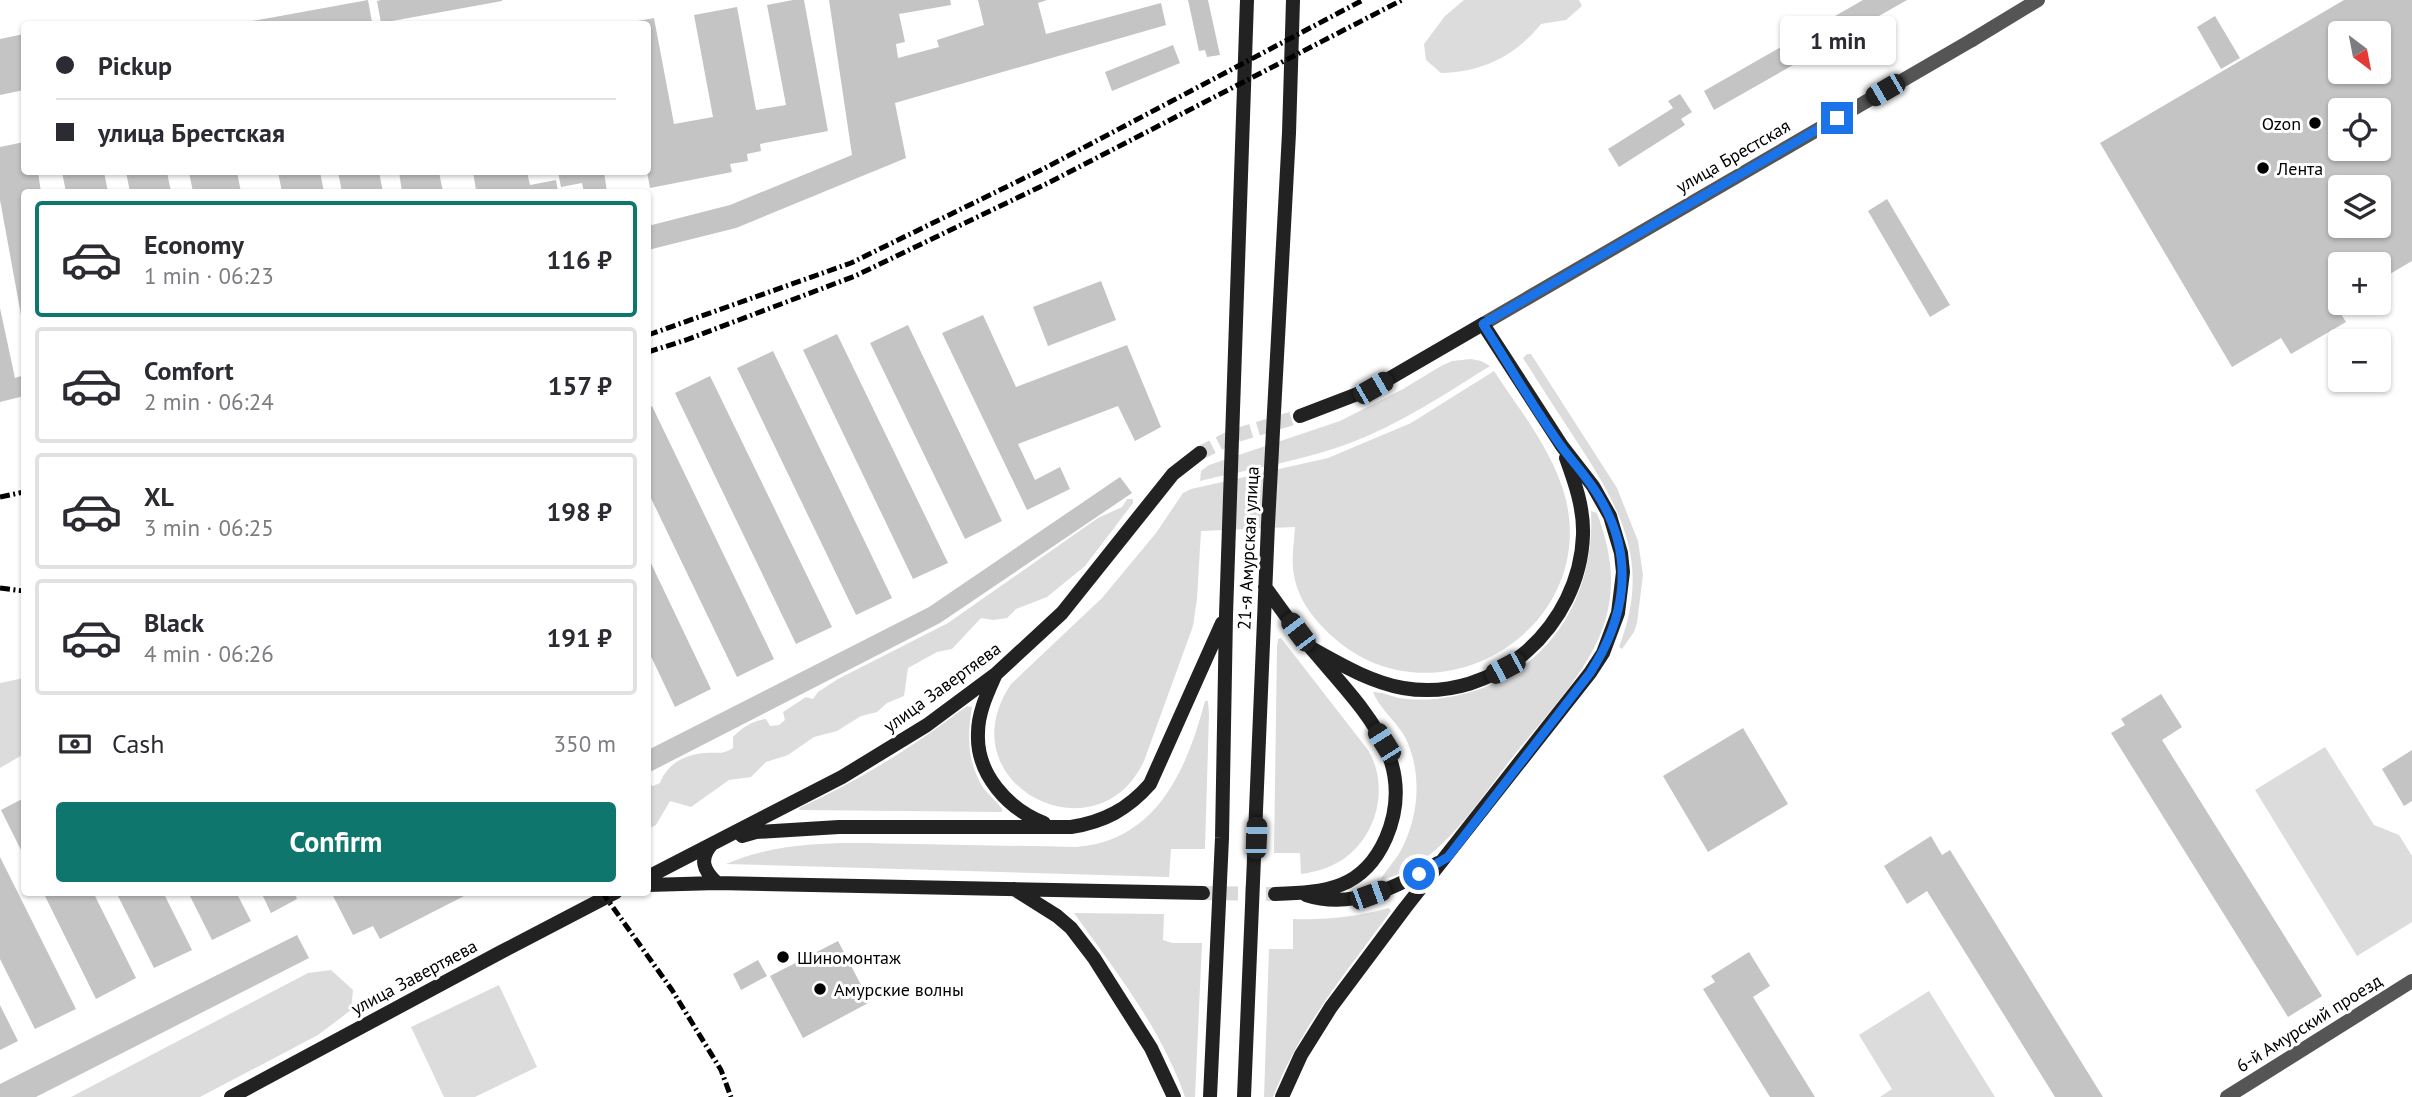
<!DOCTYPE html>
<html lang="en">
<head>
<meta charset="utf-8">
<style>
  body { margin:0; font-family:"PT Sans",sans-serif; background:#f7f7f7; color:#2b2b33; height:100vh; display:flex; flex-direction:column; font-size:26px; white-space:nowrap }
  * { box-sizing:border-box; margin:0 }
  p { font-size:23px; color:#7c7c81 }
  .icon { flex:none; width:38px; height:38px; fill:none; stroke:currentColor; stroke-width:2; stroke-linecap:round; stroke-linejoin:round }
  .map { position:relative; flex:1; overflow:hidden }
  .side { position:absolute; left:21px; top:189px; width:630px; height:707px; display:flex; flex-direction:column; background:#fff; border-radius:7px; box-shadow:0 2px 5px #0004 }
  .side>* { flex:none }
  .banner { position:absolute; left:21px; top:21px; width:630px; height:154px; border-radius:7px; box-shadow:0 2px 5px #0004; display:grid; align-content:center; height:154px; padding:0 35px; background:#fff }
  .needle { width:46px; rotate:148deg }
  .controls { position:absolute; left:2328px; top:21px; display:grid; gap:14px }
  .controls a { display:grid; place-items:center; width:63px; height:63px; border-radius:7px; background:#fff; box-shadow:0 2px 5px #0004; font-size:35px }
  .end { position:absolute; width:32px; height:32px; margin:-16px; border:9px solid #1a73e8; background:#fff; box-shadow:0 0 0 4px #fff }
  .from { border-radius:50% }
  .bubble { position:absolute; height:49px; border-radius:7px; background:#fff; box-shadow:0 2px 5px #0004; font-size:23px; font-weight:700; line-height:49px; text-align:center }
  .car { position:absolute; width:21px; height:42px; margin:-21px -10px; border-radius:9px; box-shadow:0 0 5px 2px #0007; background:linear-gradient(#222 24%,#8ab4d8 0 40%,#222 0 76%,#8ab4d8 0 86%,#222 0) }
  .banner b { display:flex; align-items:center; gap:24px; height:66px; font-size:26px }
  .banner b+b { border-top:2px solid #e1e1e2 }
  .banner i { width:18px; height:18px; background:#2b2b33 }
  ul { padding:12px 0 0; list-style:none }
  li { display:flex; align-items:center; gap:21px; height:116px; margin:0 14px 10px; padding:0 21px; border:4px solid #e1e1e2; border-radius:7px }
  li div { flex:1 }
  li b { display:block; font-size:26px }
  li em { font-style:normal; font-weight:700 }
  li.current { border-color:#0f766e }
  li>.icon { width:63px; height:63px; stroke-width:1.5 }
  .pay { display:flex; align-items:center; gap:18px; height:77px; padding:0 35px; font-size:26px }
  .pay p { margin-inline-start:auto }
  .cta { display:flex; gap:14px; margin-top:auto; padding:14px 35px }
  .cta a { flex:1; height:80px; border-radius:7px; background:#0f766e; color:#fff; font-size:28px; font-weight:700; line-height:80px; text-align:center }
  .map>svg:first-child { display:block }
  .green { fill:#dcdcdc }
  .building { fill:#c4c4c4; fill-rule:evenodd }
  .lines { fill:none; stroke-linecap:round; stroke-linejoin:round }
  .secondary-tunnel { stroke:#d9d9d9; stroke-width:14; stroke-dasharray:14 7; stroke-linecap:butt }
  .minor { stroke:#555; stroke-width:14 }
  .tertiary { stroke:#555; stroke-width:14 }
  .secondary { stroke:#222; stroke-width:14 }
  .rail { stroke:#000; stroke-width:5; stroke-dasharray:10 3.5 2 3.5; stroke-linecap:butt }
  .route { stroke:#1a73e8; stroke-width:9 }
  .poi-dot { fill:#000; stroke:#fff; stroke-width:2.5 }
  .labels { text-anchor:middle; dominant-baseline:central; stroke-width:6; stroke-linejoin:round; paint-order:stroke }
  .poi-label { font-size:18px; fill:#000; stroke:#fff; text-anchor:start }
  .street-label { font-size:18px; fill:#000; stroke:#fff }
</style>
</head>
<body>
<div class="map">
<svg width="2412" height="1097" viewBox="0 0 2412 1097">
  <rect width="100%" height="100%" fill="#fff"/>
  <path class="green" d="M1464 0H1579L1582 6 1566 20 1541 24C1515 56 1483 72 1441 73L1426 60 1424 44 1445 16Z
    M1527 354H1531L1617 488 1638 541 1643 575 1637 623 1634 632 1622 649 1619 647C1649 569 1626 519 1585 454 1564 422 1543 390 1523 358Z
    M1471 359 1481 361 1490 366C1445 394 1400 424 1350 443 1302 461 1249 469 1200 481L1201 471 1209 465 1340 421 1403 389 1441 366 1452 361Z
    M1494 371C1521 412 1554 452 1566 500 1597 632 1434 728 1333 637 1315 621 1298 600 1294 575 1291 560 1294 543 1295 527L1201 531 1197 599 1193 626 1144 761C1097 862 944 784 1011 684L1102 598 1156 533 1183 493 1191 489 1328 458 1411 423Z
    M1127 499H1133V503L1085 566 1047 597 1016 609 1007 618 993 620 981 618 952 649 937 652 908 668 904 696 887 703 877 712 861 716 837 731 814 737 788 755 766 762 751 777 729 780 691 807 670 801 656 825 648 829V784L653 786 660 783C667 764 685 754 706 753 719 752 721 755 733 748V737C743 727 752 721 766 719L770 726 779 725 785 720 783 712 806 697 813 699 818 692 838 679 948 623 1098 518 1122 507Z
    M1591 511 1597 513C1610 548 1616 581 1606 618 1592 669 1544 717 1511 759 1490 786 1470 817 1444 842 1429 857 1402 877 1381 879 1386 870 1394 862 1400 852 1419 818 1423 773 1405 737 1396 721 1379 708 1373 692 1382 692 1391 696 1399 698 1414 700 1428 700 1443 698 1539 685 1596 605 1591 511Z
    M1281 638 1368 750C1390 786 1377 837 1342 860 1329 868 1316 872 1301 874L1300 853H1274L1277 647 1278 639Z
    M24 678V754L0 768V683Z
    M1205 701H1208L1209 714 1205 849H1171L1169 877 726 864C787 838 851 843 916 844 969 845 1023 846 1076 847 1157 841 1187 769 1205 701Z
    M967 706 972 707C967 736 967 763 984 789 990 796 997 802 1003 810L1001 812 800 810 799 808C859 781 914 746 967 706Z
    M2325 747 2374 825 2399 835 2412 856V922L2357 956 2255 790Z
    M1389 908 1391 911C1347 971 1300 1027 1273 1097H1264L1269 949H1293V919C1327 920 1356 917 1389 908Z
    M1074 913 1164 914 1163 940 1172 943H1202L1195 1097H1185C1161 1028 1116 972 1074 913Z
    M331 970 353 990 351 1010 318 1035 200 1097H71L308 973Z
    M499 985 537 1067 475 1097H444L411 1027Z
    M1929 991 1995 1097H1880L1892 1089 1859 1035Z"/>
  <path class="building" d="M368 0 372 22 360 24H253L252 21Z
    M381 0H502V1L381 23 377 1Z
    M793 0H804L828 131 760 144 761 151 747 154 748 161 730 164 732 172 650 188 647 172 648 24 627 23 654 18 674 124 713 117 694 15 737 7 756 110 786 105 767 5Z
    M829 0H950L951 5 899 14 905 42 896 44 898 58 939 47 937 40 984 25 978 0H1047L1038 3 1046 34 1161 3 1166 25 895 103 906 158 736 228 648 250V226L730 205 852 155Z
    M1188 0H1208L1220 55 1207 57 1205 50 1199 51Z
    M1863 0H1907L1714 110 1704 91Z
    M2344 0H2412V261L2378 281V264H2340V304L2336 306 2346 322 2291 354 2281 338 2232 367 2100 143ZM2340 33H2378V72H2340ZM2340 110H2378V149H2340ZM2340 187H2378V226H2340Z
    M2215 16 2240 58 2221 69 2197 27Z
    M24 34V90L0 95V39Z
    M1173 45 1180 63 1112 91 1105 72Z
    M1680 94 1692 112 1681 119 1685 125 1619 167 1608 149 1673 108 1668 101Z
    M24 142V172H38L41 192H24L23 326 0 200V147Z
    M62 172H104L108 192H66Z
    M126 172H167L171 192H130Z
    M189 172H237L241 192H193Z
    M278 172H320L324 192H282Z
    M338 172H379L383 192H342Z
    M399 172H439L443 192H402Z
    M473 172H527L530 185 556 180 558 192H467L476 190Z
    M558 172H604L607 192H584L582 183 561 187Z
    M1887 199 1950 305 1930 317 1868 211Z
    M1101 281 1116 320 1048 346 1033 307Z
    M0 308 15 378 24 375V396L0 402Z
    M983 315 1016 387 1127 345 1161 427 1135 441 1118 406 1018 444 1035 480 1060 467 1070 489 1027 510 942 333Z
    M908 325 1002 521 965 539 870 343Z
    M837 334 948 563 913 579 803 350Z
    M773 351 892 598 856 615 737 368Z
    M710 376 832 627 796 644 675 393Z
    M652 406 774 659 737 677 648 492V409Z
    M1120 477 1132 493 940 623 648 773V750L929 607Z
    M648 557 711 689 675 707 648 650Z
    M2161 694 2182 727 2162 740 2322 996 2288 1017 2111 733 2125 725 2121 719Z
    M1743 728 1788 804 1708 852 1663 776Z
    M2412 750V801L2404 806 2382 769Z
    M24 798V856L1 810Z
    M1931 836 1942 855 1950 850 2103 1097H2055L1927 891 1907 904 1884 866Z
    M0 857 76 1009 35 1029 0 959Z
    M43 892H93L136 978 96 999Z
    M116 892H163L192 950 154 968Z
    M188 892H236L251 921 212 940Z
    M261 892H294L297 899 271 913Z
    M331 892 422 893 472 892 380 939 373 926 353 935Z
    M297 935 309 958 36 1097H0V1084Z
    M838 941 870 1002 803 1038 770 976Z
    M1749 952 1770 986 1753 997 1815 1097H1770L1703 989 1715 982 1711 976Z
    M758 960 767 976 741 990 733 974Z
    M0 1005 18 1041 0 1050Z"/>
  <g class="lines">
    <path class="secondary-tunnel" d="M1200 453 1234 436 1300 416
      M1203 893 1275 894"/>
    <path class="minor" d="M1972 40 2038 0
      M2227 1097 2412 981"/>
    <path class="tertiary" d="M1483 324 1972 40"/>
    <path class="secondary" d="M1265 587C1282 610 1298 634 1317 655 1363 710 1419 761 1386 838 1363 890 1326 892 1275 894
      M1311 648C1340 664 1370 682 1403 688 1496 704 1580 625 1583 535 1584 508 1575 483 1566 458
      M995 676C987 694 978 713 978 733 976 774 1008 809 1044 823
      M742 836 756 832 839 827H1071C1104 822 1128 809 1150 784L1222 623
      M712 844C699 859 703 870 717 883
      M648 877 842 777 927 725 997 673 1062 613 1173 474 1200 453
      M648 885 717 883 1203 893
      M1014 889 1057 916 1071 928 1094 958 1151 1048 1174 1097
      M1306 895C1352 910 1398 887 1438 863
      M231 1097 501 952 616 892
      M1210 1097 1222 838 1226 615 1247 0
      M1244 1097 1268 524 1289 133 1293 0
      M1282 1097 1301 1055 1331 1007 1405 908 1590 673 1603 653 1618 613 1623 572 1621 553 1610 516 1593 486 1562 446 1483 324 1373 388 1300 416"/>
    <path class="rail" d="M648 335 851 263 1045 168 1363 0
      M648 352 686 340 855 276 1050 182 1402 0
      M0 497 24 492
      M0 588 24 591
      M602 892 672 990 721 1070 731 1097"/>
  </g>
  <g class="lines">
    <path class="route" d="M1419 874 1448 857 1590 673C1625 619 1635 560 1602 502 1591 481 1575 465 1561 446 1533 407 1509 365 1483 324L1837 118"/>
  </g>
  <g class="poi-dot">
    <circle cx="2315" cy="123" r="7"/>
    <circle cx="2263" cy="168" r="7"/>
    <circle cx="783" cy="957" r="7"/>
    <circle cx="820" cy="989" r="7"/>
  </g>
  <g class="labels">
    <g class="poi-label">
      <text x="2301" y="123" text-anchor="end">Ozon</text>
      <text x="2277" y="168">Лента</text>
      <text x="797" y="957">Шиномонтаж</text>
      <text x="834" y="989">Амурские волны</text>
    </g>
    <g class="street-label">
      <text transform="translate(1733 156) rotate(-30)">улица Брестская</text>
      <text transform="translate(1248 548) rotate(-87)">21-я Амурская улица</text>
      <text transform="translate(942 687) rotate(-36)">улица Завертяева</text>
      <text transform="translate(414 977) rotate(-28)">улица Завертяева</text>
      <text transform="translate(2309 1023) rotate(-32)">6-й Амурский проезд</text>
    </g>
  </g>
</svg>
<div class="controls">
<a><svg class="needle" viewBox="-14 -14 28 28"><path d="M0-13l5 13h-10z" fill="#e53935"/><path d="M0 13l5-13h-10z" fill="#7c7c81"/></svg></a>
<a><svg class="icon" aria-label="locate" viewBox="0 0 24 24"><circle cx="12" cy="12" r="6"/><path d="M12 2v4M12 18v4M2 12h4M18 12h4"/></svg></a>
<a><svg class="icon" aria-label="layers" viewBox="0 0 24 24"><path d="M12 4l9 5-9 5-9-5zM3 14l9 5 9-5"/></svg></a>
<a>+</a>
<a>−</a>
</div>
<i class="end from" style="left:1419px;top:874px"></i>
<i class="end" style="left:1837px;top:118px"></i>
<div class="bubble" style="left:1780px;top:16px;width:116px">1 min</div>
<i class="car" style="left:1885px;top:90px;rotate:240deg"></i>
<i class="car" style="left:1373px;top:388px;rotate:60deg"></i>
<i class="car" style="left:1298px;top:632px;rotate:323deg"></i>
<i class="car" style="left:1505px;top:668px;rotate:242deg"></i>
<i class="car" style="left:1384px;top:743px;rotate:328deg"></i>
<i class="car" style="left:1256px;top:838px;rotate:2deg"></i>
<i class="car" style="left:1370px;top:895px;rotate:70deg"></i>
<div class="banner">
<b><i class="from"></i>Pickup</b>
<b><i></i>улица Брестская</b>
</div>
<section class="side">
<ul>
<li class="current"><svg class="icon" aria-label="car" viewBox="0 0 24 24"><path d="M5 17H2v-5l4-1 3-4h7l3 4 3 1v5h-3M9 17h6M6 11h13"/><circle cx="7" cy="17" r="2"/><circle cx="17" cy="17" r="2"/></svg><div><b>Economy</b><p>1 min · 06:23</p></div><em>116 ₽</em></li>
<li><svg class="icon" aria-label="car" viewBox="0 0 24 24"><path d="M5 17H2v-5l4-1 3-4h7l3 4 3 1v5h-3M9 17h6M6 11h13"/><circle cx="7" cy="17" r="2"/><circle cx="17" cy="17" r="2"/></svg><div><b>Comfort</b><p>2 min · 06:24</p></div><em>157 ₽</em></li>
<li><svg class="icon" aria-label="car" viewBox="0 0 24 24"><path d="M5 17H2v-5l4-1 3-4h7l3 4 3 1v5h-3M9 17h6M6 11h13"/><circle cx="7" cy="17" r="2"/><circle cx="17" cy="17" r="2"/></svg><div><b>XL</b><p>3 min · 06:25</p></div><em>198 ₽</em></li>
<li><svg class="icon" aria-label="car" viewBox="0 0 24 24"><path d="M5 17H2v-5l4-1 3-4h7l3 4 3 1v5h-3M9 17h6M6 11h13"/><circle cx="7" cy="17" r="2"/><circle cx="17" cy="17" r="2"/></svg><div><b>Black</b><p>4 min · 06:26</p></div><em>191 ₽</em></li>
</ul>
<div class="pay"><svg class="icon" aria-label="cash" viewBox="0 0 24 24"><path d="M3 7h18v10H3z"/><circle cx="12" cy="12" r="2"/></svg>Cash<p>350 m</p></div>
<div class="cta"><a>Confirm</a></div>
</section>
</div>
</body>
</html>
